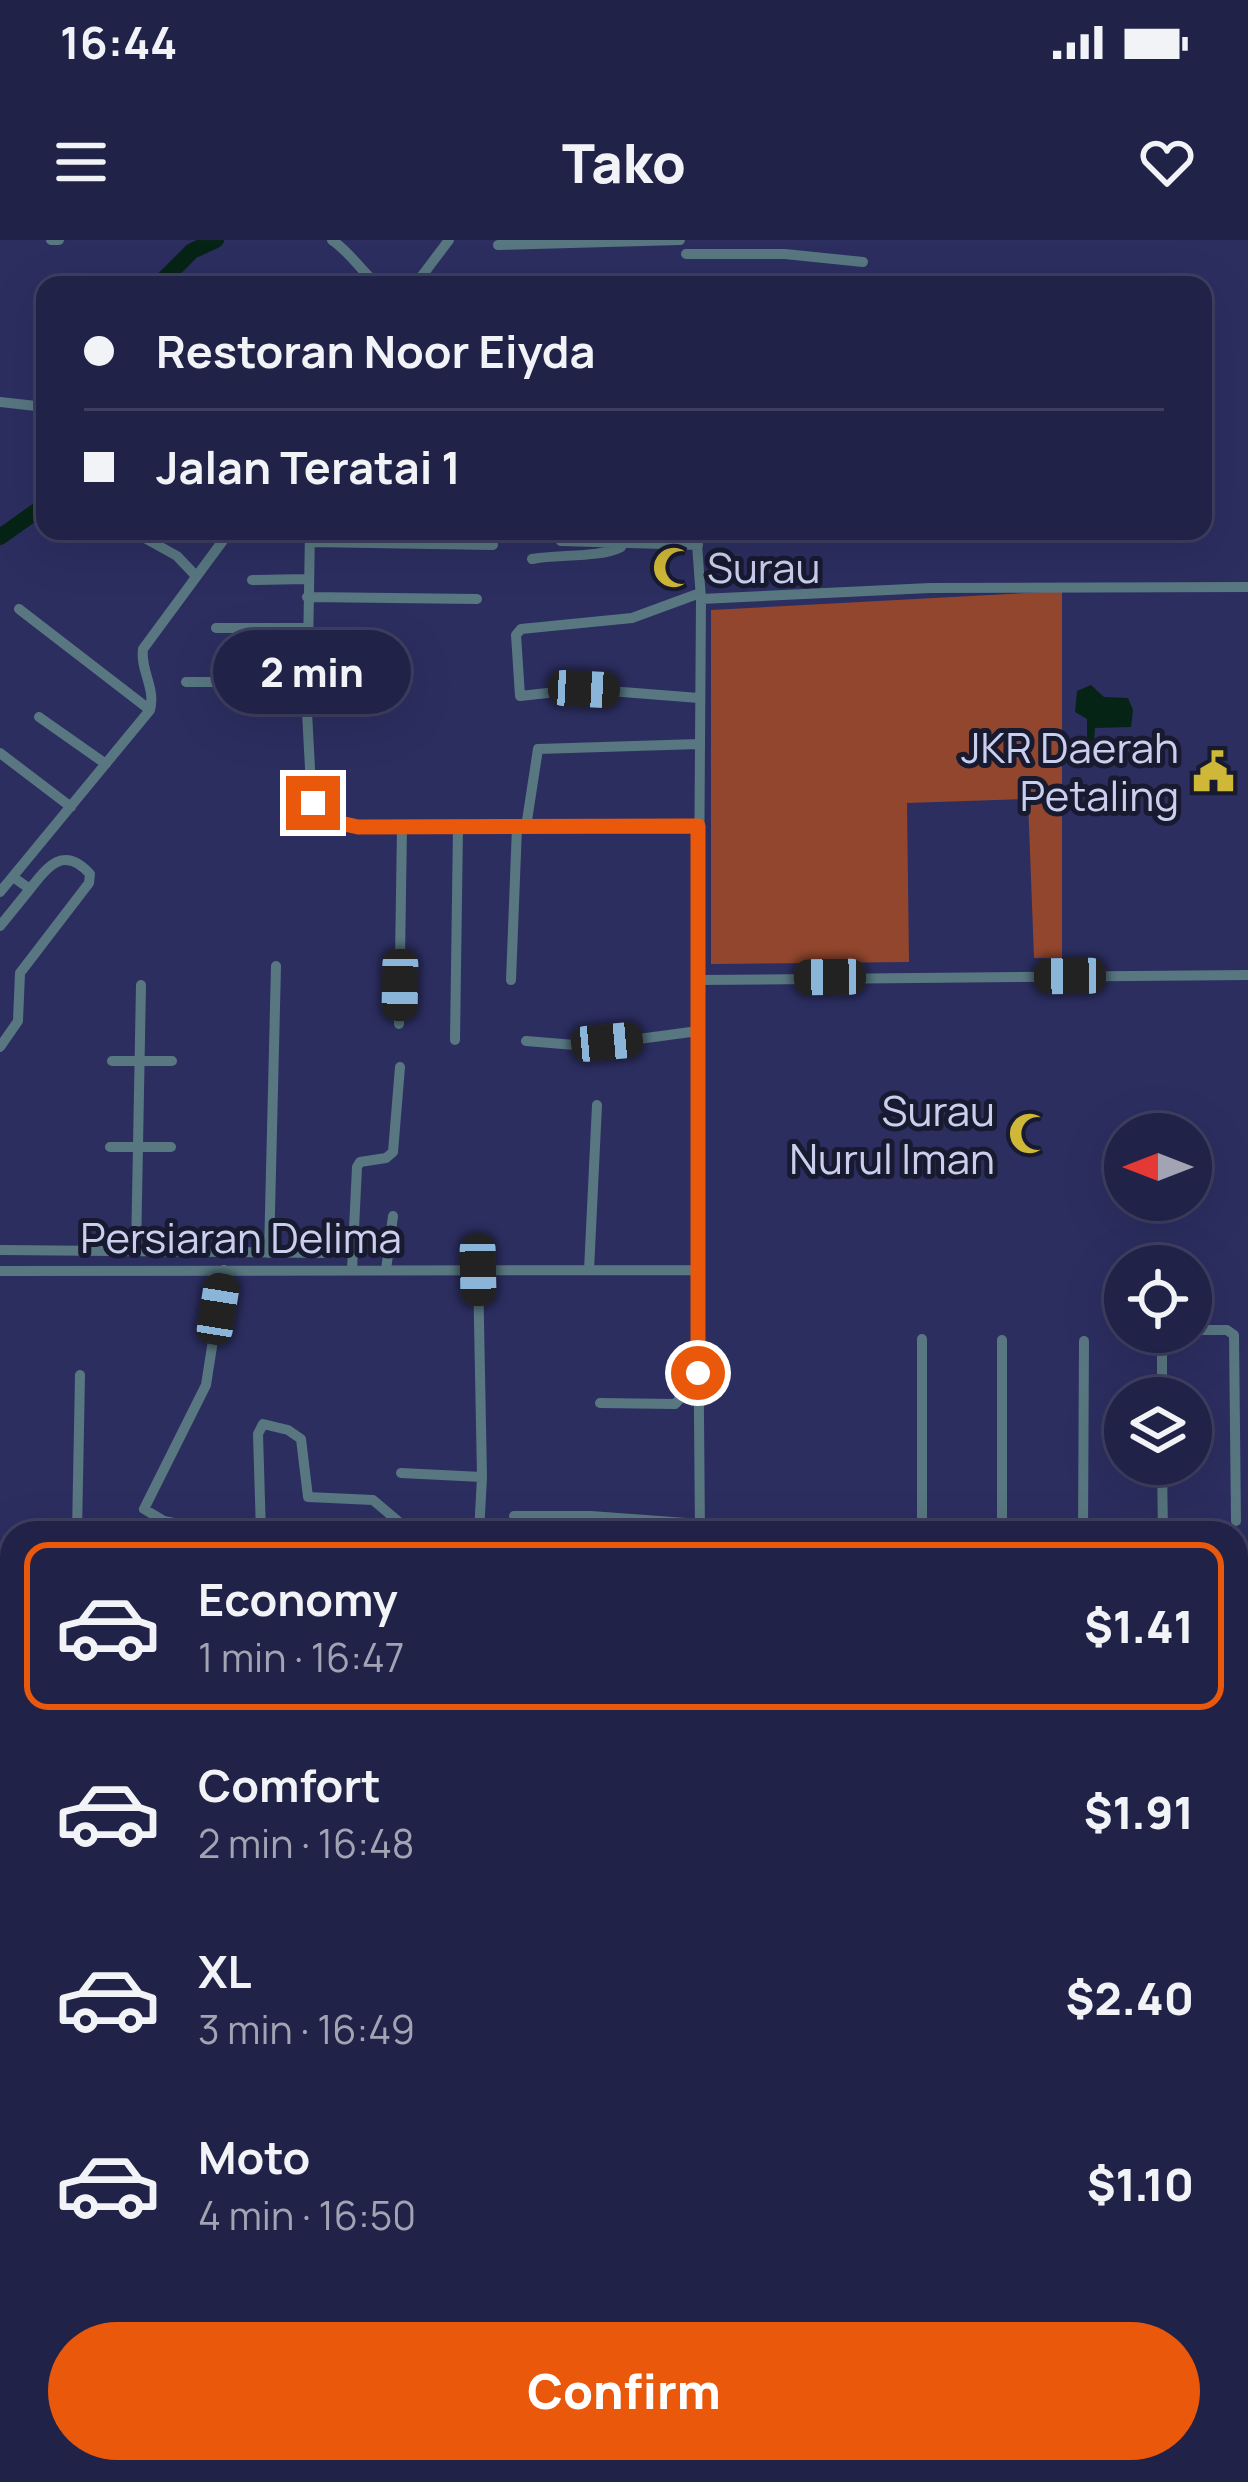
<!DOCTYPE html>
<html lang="en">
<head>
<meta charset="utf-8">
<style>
  body { margin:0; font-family:Manrope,sans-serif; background:#2d2f52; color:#f1f3f6; height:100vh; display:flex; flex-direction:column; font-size:45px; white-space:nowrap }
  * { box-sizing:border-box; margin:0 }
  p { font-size:39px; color:#a2a4b4 }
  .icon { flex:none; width:66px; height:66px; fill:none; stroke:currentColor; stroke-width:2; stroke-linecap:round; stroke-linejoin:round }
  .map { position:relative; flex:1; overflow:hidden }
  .sheet { position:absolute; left:0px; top:1281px; width:1248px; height:963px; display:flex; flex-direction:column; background:#212248; border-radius:36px 36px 0 0; box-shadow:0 12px 48px #0002,0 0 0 3px #3e3f60 }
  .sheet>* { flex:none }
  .guide { position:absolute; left:36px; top:36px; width:1176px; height:264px; border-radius:24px; box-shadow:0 12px 48px #0002,0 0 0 3px #3e3f60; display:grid; align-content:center; height:264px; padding:0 48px; background:#212248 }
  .needle { width:78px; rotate:270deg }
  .fabs { position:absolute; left:1104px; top:873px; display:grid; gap:24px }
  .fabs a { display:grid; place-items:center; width:108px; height:108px; border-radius:50%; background:#212248; box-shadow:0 12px 48px #0002,0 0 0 3px #3e3f60; font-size:60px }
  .end { position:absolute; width:54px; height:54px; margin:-27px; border:15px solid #ea580c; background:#fff; box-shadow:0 0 0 6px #fff }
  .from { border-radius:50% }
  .bubble { position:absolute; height:84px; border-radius:42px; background:#212248; box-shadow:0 12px 48px #0002,0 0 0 3px #3e3f60; font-size:39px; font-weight:800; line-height:84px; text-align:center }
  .car { position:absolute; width:36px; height:72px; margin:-36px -18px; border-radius:15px; box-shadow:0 0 9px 3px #0007; background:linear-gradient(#222 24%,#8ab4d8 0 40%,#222 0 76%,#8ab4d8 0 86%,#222 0) }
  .guide b { display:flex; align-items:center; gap:42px; height:114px; font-size:45px }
  .guide b+b { border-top:3px solid #3e3f60 }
  .guide i { width:30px; height:30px; background:#f1f3f6 }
  ul { padding:21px 0 0; list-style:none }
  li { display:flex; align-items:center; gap:36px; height:168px; margin:0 24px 18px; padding:0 24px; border:6px solid transparent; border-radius:24px }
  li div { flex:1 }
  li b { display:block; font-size:45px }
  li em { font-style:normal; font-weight:800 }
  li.active { border-color:#ea580c }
  li>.icon { width:108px; height:108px; stroke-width:1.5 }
  .button { display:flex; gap:24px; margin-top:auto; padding:24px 48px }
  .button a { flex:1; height:138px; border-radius:72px; background:#ea580c; color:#fff; font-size:48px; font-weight:800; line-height:138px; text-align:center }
  .status { display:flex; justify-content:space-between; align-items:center; height:84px; padding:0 60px; background:#212248; direction:ltr }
  .status svg { height:33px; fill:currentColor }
  header { display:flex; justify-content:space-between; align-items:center; height:156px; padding:0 48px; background:#212248; font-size:54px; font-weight:800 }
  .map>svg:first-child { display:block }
  .built { fill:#33356e }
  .green { fill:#92462d }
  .water { fill:#062415 }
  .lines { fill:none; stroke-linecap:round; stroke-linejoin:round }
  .river { stroke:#062415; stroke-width:16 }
  .minor { stroke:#587781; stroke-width:10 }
  .route { stroke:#ea580c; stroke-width:15 }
  .labels { text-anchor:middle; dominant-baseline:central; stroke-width:10; stroke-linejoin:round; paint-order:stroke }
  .poi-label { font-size:42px; fill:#cacfee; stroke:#181a30; text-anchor:end }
  .street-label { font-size:42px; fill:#cacfee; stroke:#181a30 }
</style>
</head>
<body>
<div class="status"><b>16:44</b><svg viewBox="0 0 49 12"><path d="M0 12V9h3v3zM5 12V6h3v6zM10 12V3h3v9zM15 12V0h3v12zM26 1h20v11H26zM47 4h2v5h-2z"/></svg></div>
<header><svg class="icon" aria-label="menu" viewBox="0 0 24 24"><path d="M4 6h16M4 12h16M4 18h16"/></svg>Tako<svg class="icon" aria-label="heart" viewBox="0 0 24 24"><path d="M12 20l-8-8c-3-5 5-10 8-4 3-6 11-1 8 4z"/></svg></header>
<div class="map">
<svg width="1248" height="2242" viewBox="0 0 1248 2242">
  <rect width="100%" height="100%" fill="#2c2e60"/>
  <path class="built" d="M1236 1824H1248V1908L1236 1988Z"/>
  <path class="green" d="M1062 351V718H1034L1028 559 907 563 909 722 711 724V370Z
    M479 2232H758L762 2242H479Z"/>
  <path class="water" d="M1091 445 1104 457 1128 458 1133 470 1131 487 1095 488 1094 502 1087 499V479L1075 472 1077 451Z"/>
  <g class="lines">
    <path class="river" d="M158 45 192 11 216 0
      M0 297 45 265
      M0 1864 12 1868
      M797 2232 800 2242"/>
    <path class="minor" d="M51 0H59
      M332 0C351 13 360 30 378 45
      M498 5 680 0
      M686 14H785L863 22
      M686 42 824 45
      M415 45 449 0
      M0 162 45 167
      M132 291 177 316 196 336
      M310 291 307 472 311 547 318 577 358 587 698 586
      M560 291 561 301 698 305
      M696 291 701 359 697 943 700 1293
      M310 302 493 305
      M532 319C557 314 600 318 621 307
      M252 340 308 339
      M307 357 477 359
      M701 359 930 348 1248 347
      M19 369 150 470
      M216 388H307
      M186 442H306
      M699 458 584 449 520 456 516 395 521 389 632 378 700 353
      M39 477 106 524
      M0 513 71 567
      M526 587 538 509 699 504
      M0 652 150 470C156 448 140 430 143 409L230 291
      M0 686 30 649
      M511 740 517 587
      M699 740 1248 735
      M399 784 402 587
      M455 800 458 587
      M526 801 587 806 698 791
      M0 807 18 781 20 733 89 643 90 634C64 605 48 626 30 649L13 637
      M112 821H172
      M110 907H171
      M0 1010 325 1013
      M136 1012 141 745
      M269 1013 276 726
      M224 1030 206 1145 144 1269 164 1281 226 1293
      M352 1030 357 927 360 922 386 918 393 912 400 827
      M386 1030 393 976
      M478 1030 482 1237 479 1293
      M589 1030 597 865
      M0 1031 698 1030
      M1191 1090H1227L1234 1095 1236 1281
      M1162 1092V1158
      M922 1099V1293
      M600 1163 675 1164 698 1140
      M1162 1224 1163 1293
      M401 1233 482 1237
      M514 1276H591L700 1284
      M77 1293 80 1135
      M261 1293 258 1194 263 1184 288 1190 301 1199 308 1257 373 1260 412 1293
      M1002 1293V1100
      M1083 1293 1084 1101
      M1236 1307H1248
      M0 1327H12
      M10 1605 12 1638
      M1236 1943 1245 1887
      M1236 2071 1248 2039
      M0 2085 12 2084
      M1236 2108 1248 2082
      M878 2232 881 2242
      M180 2242 181 2232
      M281 2242V2232
      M378 2242V2232
      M427 2242V2232
      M907 2242 974 2237 1034 2242
      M1134 2242 1151 2232
      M1156 2242 1163 2232
      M1192 2242 1193 2232"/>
  </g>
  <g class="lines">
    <path class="route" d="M313 563 322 579 358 587 698 586V1133"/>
  </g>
  <defs>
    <symbol id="mosque-bare" viewBox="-9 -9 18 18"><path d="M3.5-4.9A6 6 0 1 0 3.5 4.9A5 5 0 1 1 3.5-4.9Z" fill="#cfb837" stroke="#181a30" stroke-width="2.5" paint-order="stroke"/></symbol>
    <symbol id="civic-bare" viewBox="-9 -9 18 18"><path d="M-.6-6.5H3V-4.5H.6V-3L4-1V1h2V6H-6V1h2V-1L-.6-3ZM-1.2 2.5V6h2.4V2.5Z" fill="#cfb837" stroke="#181a30" stroke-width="2.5" paint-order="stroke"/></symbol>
  </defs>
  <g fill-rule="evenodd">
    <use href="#mosque-bare" x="644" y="298" width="59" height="59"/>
    <use href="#civic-bare" x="1184" y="502" width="59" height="59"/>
    <use href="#mosque-bare" x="1000" y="864" width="59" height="59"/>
  </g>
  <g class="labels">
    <g class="poi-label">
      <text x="707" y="327" text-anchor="start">Surau</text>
      <text x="1179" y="507">JKR Daerah<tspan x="1179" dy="48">Petaling</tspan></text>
      <text x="995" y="870">Surau<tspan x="995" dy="48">Nurul Iman</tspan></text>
    </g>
    <g class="street-label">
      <text x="241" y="997">Persiaran Delima</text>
    </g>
  </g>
</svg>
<div class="fabs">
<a><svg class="needle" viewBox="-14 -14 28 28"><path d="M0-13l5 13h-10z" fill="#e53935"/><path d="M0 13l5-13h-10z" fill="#a2a4b4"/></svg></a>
<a><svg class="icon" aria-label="locate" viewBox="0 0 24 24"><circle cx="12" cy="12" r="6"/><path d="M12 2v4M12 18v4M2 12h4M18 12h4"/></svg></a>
<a><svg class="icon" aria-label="layers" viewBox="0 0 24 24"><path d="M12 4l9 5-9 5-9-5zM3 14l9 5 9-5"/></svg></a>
</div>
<i class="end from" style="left:698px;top:1133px"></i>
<i class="end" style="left:313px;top:563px"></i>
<div class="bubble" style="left:213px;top:390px;width:198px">2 min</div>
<i class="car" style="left:584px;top:449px;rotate:93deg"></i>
<i class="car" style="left:1070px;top:736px;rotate:269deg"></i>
<i class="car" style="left:830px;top:737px;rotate:269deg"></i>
<i class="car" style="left:400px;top:745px;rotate:181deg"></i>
<i class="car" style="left:607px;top:802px;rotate:85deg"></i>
<i class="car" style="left:478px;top:1030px;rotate:179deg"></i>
<i class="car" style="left:218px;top:1069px;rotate:9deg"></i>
<div class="guide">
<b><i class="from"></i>Restoran Noor Eiyda</b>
<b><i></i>Jalan Teratai 1</b>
</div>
<section class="sheet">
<ul>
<li class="active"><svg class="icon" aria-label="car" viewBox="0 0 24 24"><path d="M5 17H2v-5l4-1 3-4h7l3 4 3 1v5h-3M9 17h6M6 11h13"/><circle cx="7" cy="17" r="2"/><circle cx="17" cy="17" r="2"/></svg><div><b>Economy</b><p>1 min · 16:47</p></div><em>$1.41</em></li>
<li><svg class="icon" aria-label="car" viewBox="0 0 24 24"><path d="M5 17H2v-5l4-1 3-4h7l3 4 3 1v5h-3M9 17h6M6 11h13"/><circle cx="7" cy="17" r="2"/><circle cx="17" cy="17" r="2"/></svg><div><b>Comfort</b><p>2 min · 16:48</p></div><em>$1.91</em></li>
<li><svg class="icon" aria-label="car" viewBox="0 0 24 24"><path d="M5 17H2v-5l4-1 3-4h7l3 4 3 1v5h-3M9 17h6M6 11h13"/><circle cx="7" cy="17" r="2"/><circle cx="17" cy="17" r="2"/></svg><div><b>XL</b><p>3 min · 16:49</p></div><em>$2.40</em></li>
<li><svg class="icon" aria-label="car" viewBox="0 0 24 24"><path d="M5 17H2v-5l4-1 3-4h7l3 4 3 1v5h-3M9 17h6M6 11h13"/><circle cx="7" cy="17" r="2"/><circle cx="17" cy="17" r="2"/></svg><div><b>Moto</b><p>4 min · 16:50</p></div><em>$1.10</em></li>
</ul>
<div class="button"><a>Confirm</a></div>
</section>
</div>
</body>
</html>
